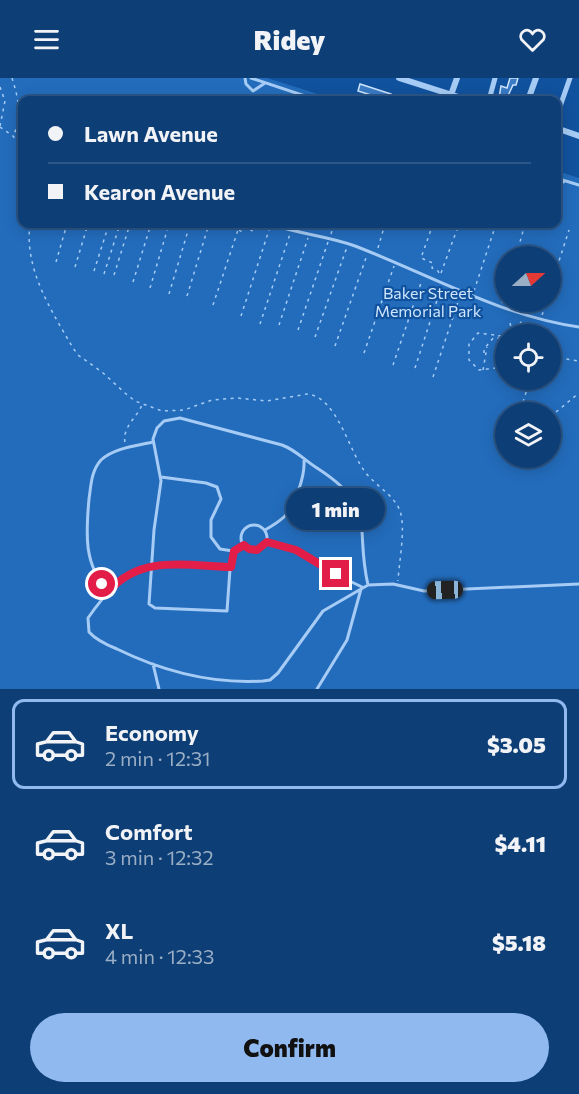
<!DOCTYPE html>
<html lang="en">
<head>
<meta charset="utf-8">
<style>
  body { margin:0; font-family:Commissioner,sans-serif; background:#16457b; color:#f1f3f6; height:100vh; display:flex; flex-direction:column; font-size:22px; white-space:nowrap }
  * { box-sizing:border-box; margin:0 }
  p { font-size:20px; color:#9aaec5 }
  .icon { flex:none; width:33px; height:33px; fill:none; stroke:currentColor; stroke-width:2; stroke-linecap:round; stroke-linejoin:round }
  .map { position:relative; height:611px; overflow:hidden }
  .sheet { display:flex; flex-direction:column; background:#0d3e76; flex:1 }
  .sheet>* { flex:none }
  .top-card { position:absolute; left:18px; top:18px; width:543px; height:132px; border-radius:12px; box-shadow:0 3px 15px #0003,0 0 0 2px #2d5788; display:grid; align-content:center; height:132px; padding:0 30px; background:#0d3e76 }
  .needle { width:39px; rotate:69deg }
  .controls { position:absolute; left:495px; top:168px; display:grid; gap:12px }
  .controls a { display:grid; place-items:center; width:66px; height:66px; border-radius:50%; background:#0d3e76; box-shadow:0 3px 15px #0003,0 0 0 2px #2d5788; font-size:30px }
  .end { position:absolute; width:27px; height:27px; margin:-14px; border:8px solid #e11d48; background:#fff; box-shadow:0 0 0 3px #fff }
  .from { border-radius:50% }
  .bubble { position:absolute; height:42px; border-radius:21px; background:#0d3e76; box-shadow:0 3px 15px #0003,0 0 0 2px #2d5788; font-size:20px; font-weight:800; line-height:42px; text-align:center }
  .car { position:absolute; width:18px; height:36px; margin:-18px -9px; border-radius:8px; box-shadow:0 0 4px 2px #0007; background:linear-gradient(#222 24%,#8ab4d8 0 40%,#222 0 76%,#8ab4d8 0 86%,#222 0) }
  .top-card b { display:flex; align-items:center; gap:21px; height:57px; font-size:22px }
  .top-card b+b { border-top:2px solid #2d5788 }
  .top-card i { width:15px; height:15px; background:#f1f3f6 }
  ul { padding:10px 0 0; list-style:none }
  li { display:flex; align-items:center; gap:18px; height:90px; margin:0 12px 9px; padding:0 18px; border:3px solid transparent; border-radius:12px }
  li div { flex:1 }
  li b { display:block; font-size:22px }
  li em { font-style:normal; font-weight:800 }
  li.on { border-color:#90b9f0 }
  li>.icon { width:54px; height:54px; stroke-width:1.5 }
  .primary-button { display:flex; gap:12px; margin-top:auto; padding:12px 30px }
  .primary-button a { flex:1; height:69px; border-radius:36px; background:#90b9f0; color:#111; font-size:24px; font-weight:800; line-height:69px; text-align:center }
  header { display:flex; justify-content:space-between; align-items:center; height:78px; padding:0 30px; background:#0d3e76; font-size:27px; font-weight:800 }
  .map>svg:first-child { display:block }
  .green { fill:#236cbc; fill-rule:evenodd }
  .building { fill:#3a7bc5; stroke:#cfe6fe; stroke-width:1.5 }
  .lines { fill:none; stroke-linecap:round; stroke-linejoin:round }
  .path { stroke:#a6ccf5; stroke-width:1.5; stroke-dasharray:3 4.5; stroke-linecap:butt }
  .service { stroke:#a6ccf5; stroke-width:3 }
  .pedestrian { stroke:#a6ccf5; stroke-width:5 }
  .minor { stroke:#a6ccf5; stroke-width:6 }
  .route { stroke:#e11d48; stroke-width:8 }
  .labels { text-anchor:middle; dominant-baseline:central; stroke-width:4.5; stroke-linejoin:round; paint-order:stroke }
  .park-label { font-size:16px; fill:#cfe6fe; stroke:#11529e }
</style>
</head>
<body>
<header><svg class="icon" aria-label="menu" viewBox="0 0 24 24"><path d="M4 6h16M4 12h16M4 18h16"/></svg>Ridey<svg class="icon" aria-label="heart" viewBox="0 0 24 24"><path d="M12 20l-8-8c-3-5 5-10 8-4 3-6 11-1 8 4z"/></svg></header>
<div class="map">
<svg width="579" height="611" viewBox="0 0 579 611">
  <rect width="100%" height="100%" fill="#11529e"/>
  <path class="green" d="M0 0H267L337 22H22V146H556L557 93 579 100V611H0ZM506 178H550V224H506ZM506 256H550V302H506ZM506 334H550V380H506Z"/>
  <path class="building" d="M510 0H518L516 7H513L506 22 499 20 501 8 507 10Z
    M360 6 391 16 389 22H369L371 17 358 13Z"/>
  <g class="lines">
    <path class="path" d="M12 0C18 19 23 39 13 58
      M0 9 5 23 0 48
      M140 22 141 19
      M0 49 13 58 22 70
      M30 146C24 191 51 232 73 270L78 277 102 294 125 315 135 323 162 333 184 332 212 322 237 320 267 323 307 316C338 319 349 375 366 395 377 409 394 417 400 433 406 450 399 484 398 503
      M433 146 421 180 433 185 432 190 438 193 440 197
      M244 147 254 154 256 151 255 148 250 149
      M239 152 242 154 245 146
      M331 156 334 146
      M378 170 385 146
      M516 178 525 146
      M56 184 67 146
      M75 189 88 146
      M94 193 109 146
      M441 195 459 146
      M104 196 120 146
      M114 197 130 146
      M133 204 151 146
      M150 210 169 146
      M550 211 569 152
      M474 213 496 146
      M169 216 190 146
      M187 218 209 146
      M502 225 506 214
      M213 227 238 152 234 151 235 146
      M542 237 547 224
      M241 238 270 149
      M510 245 512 253
      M260 246 290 156
      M279 247 308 160
      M298 252 328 164
      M509 256 518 250 522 242
      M543 256 546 249
      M498 258 506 257
      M315 259 347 169
      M505 267 495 257 478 255 469 266V282L479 292 495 290 503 280 506 262
      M335 268 367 177
      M364 275 394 188
      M484 275V271L495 258
      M559 280 579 283
      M393 287 422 202
      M415 290 441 210
      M483 292 487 269
      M433 299 460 218
      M523 324 530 302
      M556 334 579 315
      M125 364C122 350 137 339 142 327"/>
    <path class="service" d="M245 0 246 6 253 13 265 5
      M251 0 317 22
      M556 100 579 107
      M556 108 565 103
      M271 146C298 156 328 158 355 168 428 196 501 238 579 249
      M161 399 206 405 217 409 221 421 211 442V459L220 471 233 473
      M241 460a13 13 0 1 1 26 0a13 13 0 1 1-26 0Z
      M265 452C272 448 279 444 285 438 295 426 305 399 304 383
      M267 464 299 473 331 494 362 509
      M244 467 234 473 231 477 227 533 155 530 149 526 154 452 161 403 153 361 157 350 164 343 180 340 282 367C296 372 304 382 317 390 379 430 354 446 368 507
      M231 489 151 487C123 494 104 517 88 540L89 554C96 562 107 567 117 571 162 593 213 606 263 603L270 602 278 595 323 533 368 507 393 506 424 513 579 506
      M109 513C83 488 86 454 89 421 91 408 91 393 101 382 114 370 136 368 153 364
      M153 586 159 611
      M317 611 347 562 361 511"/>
    <path class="pedestrian" d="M489 22 495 0
      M556 40 570 0"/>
    <path class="minor" d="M399 0 468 22
      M451 17 457 0
      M528 22 536 0
      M556 50 579 58"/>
  </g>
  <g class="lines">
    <path class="route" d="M102 506 109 513C141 476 188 488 231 489L234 473 244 467 249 471 257 472 267 464 296 472 336 496"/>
  </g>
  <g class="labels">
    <g class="park-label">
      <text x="428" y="214">Baker Street<tspan x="428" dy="18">Memorial Park</tspan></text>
    </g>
  </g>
</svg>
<div class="controls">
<a><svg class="needle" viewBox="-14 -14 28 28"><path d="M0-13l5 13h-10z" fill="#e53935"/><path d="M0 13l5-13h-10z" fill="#9aaec5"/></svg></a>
<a><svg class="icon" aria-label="locate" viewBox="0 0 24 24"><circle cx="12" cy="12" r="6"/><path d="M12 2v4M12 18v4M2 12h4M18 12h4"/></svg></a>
<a><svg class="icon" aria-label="layers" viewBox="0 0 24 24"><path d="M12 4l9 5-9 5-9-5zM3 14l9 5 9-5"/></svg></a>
</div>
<i class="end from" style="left:102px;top:506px"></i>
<i class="end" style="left:336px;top:496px"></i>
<div class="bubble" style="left:286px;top:410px;width:99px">1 min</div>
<i class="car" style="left:445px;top:512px;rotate:268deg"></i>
<div class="top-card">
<b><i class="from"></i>Lawn Avenue</b>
<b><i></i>Kearon Avenue</b>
</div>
</div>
<section class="sheet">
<ul>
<li class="on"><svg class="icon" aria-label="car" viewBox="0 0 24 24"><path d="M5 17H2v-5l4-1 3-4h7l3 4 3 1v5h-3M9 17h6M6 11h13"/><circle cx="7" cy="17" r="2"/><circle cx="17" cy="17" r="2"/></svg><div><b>Economy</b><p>2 min · 12:31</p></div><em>$3.05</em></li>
<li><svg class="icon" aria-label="car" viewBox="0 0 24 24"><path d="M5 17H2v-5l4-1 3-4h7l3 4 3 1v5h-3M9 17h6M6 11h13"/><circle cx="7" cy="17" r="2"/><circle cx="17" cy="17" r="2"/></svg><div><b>Comfort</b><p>3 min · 12:32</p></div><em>$4.11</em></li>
<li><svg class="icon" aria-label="car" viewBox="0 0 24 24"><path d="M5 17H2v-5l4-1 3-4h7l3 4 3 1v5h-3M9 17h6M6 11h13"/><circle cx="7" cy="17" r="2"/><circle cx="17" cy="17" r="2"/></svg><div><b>XL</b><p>4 min · 12:33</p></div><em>$5.18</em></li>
</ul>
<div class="primary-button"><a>Confirm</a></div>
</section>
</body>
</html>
